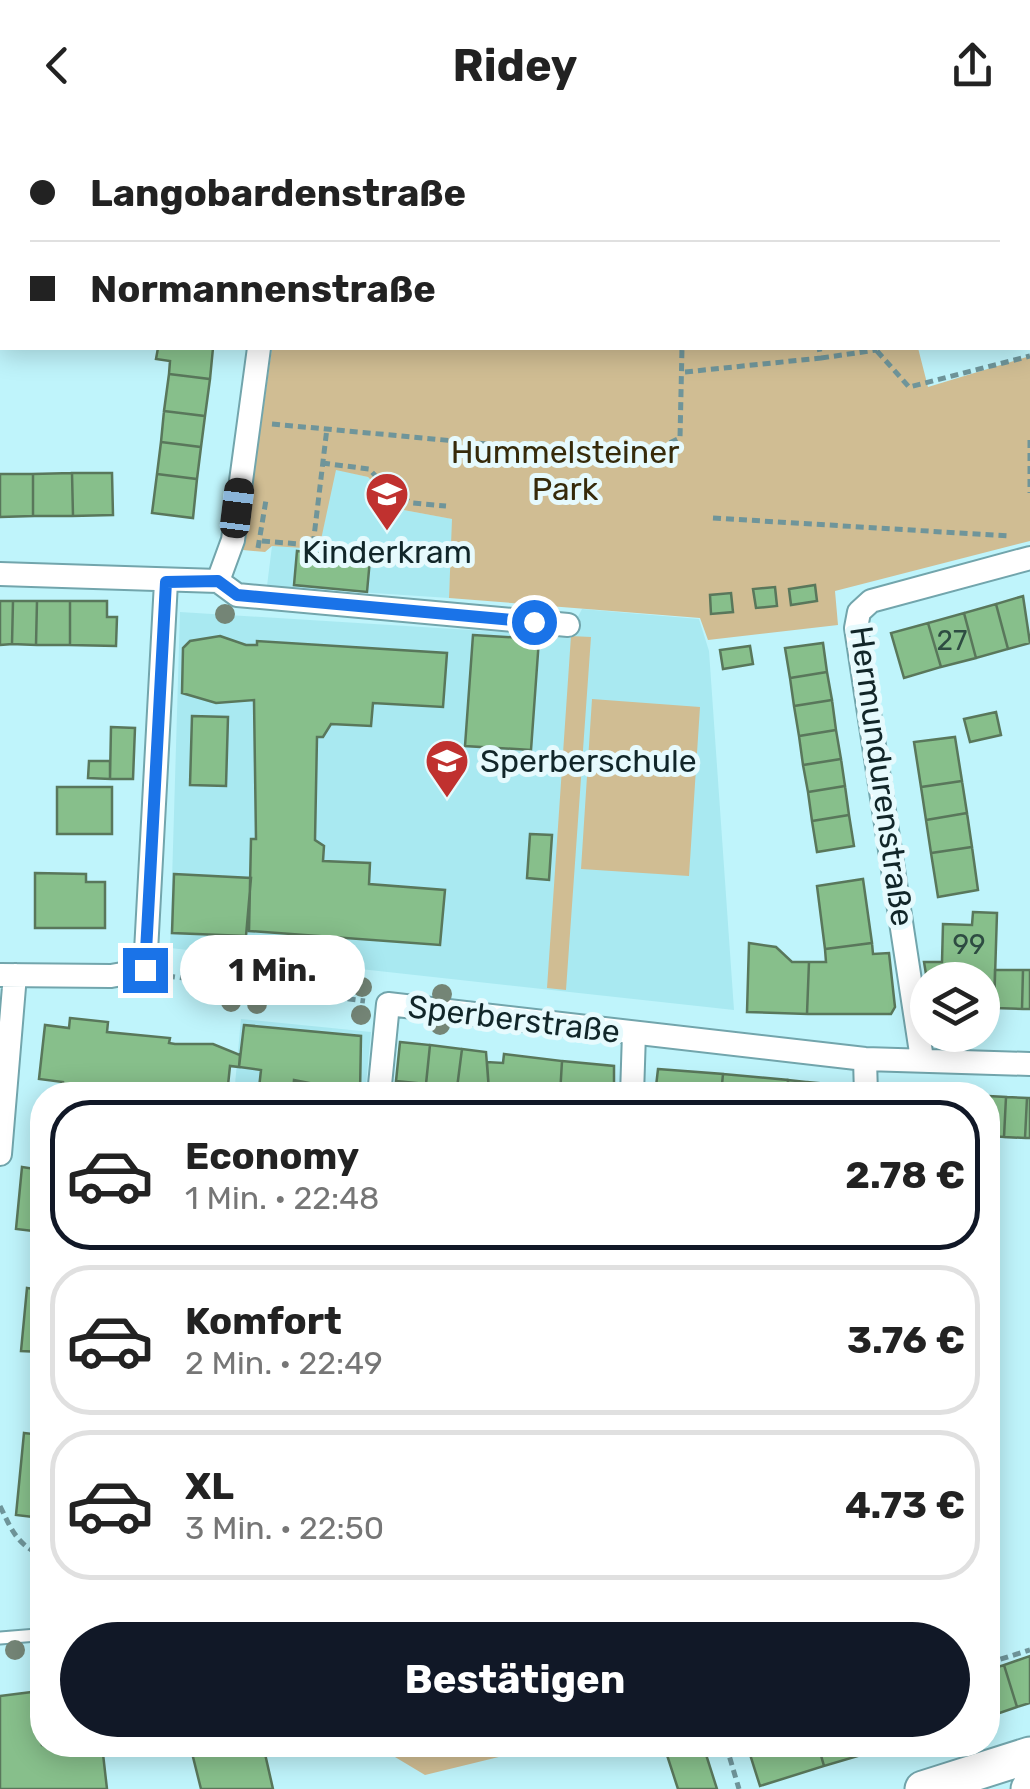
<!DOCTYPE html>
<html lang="de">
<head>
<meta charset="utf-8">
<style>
  body { margin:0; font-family:Rubik,sans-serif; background:#f6f6f6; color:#222; height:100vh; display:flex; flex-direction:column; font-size:38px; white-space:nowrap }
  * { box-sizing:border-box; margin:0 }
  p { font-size:32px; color:#767676 }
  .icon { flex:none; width:55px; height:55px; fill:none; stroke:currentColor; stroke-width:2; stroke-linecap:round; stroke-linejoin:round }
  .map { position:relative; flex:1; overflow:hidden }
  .panel { position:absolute; left:30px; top:952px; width:970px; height:675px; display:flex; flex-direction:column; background:#fff; border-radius:40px; box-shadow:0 5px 25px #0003 }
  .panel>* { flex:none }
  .hud { position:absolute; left:0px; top:0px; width:1030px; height:220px; box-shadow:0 5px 25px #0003; display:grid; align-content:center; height:220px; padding:0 30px; background:#fff }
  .controls { position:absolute; left:910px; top:832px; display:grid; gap:20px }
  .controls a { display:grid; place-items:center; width:90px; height:90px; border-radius:50%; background:#fff; box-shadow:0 5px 25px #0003; font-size:50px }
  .end { position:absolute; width:45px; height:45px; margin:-22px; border:12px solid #1a73e8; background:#fff; box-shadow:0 0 0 5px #fff }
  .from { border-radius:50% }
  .bubble { position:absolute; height:70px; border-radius:35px; background:#fff; box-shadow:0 5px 25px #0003; font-size:32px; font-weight:700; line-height:70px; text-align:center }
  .car { position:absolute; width:30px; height:60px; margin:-30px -15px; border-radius:12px; box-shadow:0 0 8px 2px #0007; background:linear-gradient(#222 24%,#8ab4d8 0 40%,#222 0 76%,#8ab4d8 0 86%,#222 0) }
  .hud b { display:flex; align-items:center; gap:35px; height:95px; font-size:38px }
  .hud b+b { border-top:2px solid #e0e0e0 }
  .hud i { width:25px; height:25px; background:#222 }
  ul { padding:18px 0 0; list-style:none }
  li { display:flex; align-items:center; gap:30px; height:150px; margin:0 20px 15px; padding:0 10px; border:5px solid #e0e0e0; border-radius:40px }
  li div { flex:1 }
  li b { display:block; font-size:38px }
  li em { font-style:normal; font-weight:700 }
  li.on { border-color:#111827 }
  li>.icon { width:90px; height:90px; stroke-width:1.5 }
  .action { display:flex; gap:20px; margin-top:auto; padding:20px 30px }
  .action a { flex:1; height:115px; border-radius:60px; background:#111827; color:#fff; font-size:40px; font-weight:700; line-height:115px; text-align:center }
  header { display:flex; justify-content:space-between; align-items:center; height:130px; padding:0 30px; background:#fff; font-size:45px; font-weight:700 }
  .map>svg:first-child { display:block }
  .built { fill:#a9e9f1 }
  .green { fill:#d0bd93 }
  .building { fill:#87bf8b; stroke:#59775b; stroke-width:2.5 }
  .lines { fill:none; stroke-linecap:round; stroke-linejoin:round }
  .service-casing { stroke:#72a5ac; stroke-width:15 }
  .minor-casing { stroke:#72a5ac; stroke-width:26 }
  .primary-casing { stroke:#72a5ac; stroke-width:39 }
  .path { stroke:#6f959a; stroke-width:5; stroke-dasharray:8 5; stroke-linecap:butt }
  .service { stroke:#fff; stroke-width:11 }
  .minor { stroke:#fff; stroke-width:22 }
  .primary { stroke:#fff; stroke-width:35 }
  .tree { fill:#748576 }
  .route { stroke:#1a73e8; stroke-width:12 }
  .labels { text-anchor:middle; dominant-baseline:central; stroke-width:10; stroke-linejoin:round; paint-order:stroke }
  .number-label { font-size:28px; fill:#2e4c42 }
  .park-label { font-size:32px; fill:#362a0a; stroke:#e6fafd }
  .poi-label { font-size:32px; fill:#112629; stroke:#e6fafd }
  .street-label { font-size:32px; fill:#112629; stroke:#e6fafd }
</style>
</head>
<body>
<header><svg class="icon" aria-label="back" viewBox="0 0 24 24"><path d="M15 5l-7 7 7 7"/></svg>Ridey<svg class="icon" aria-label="share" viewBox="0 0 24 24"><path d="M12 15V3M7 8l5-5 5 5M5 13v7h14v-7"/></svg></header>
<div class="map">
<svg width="1030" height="1659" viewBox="0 0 1030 1659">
  <rect width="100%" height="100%" fill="#bff4fb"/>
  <path class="built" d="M335 339 368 347 398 379 453 389 449 468 267 456 272 416 319 418Z
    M582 479 699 489 709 521 734 880 170 818 180 482 568 506Z
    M241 889 371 902 365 965H234Z"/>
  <path class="green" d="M318 0H803V2H318Z
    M272 218H918L928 257 1030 226V411L835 461 838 495 708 510 700 488 449 468 452 389 398 379 368 347 336 340 319 419 272 416 265 422 243 420Z
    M571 506 591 507 566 860 547 858Z
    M592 569 700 577 689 746 581 739Z
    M375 1615H548L425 1645Z"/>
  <path class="building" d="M0 0H62L2 2V112Z
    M158 218H213L210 249 169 244 170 231 156 229Z
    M169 244 210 249 205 286 164 281Z
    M164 281 205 286 201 317 161 312Z
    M161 312 201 317 197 349 157 344Z
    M72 343 73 386H33V344Z
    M72 343H112L113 385 73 386Z
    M0 344H33V386L0 387Z
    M157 344 197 349 193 388 152 383Z
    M297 421 370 429 367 462 294 455Z
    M815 455 817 471 791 475 789 459Z
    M775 457 777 476 756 478 753 459Z
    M731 463 733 482 711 484 710 465Z
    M1023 466 1030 513 1008 519 996 474Z
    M0 471H13L12 514 0 515Z
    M13 471H37L36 515 12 514Z
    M37 471H70V515H36Z
    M70 471H107V487H117L116 516 70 515Z
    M996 474 1008 519 976 528 964 483Z
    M964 483 976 528 941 537 928 493Z
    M928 493 941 537 904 548 891 503Z
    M473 505 539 509 531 620 465 616Z
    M220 506 246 515H257V511L447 523 443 577 373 573 371 596 331 594 323 607H317L315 710 324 716 323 731 370 733 369 754 445 760 440 815 249 801 251 709H256L254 570 216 573 182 563 183 518 190 511Z
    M823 513 827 542 790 548 785 518Z
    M750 516 753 534 723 539 720 520Z
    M827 542 832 570 794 576 790 548Z
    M832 570 836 600 799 606 794 576Z
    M996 582 1001 605 970 612 964 589Z
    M192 586 228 587 226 656 190 655Z
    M111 597 135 598 133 649H110Z
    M836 600 841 629 803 635 799 606Z
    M955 607 962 651 921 657 914 612Z
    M841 629 845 656 808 662 803 635Z
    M89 631H110V649L88 648Z
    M962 651 967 683 926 690 921 657Z
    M845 656 849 685 812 691 808 662Z
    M57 657H112V704H57Z
    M967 683 972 717 931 723 926 690Z
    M849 685 854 716 817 722 812 691Z
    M530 704 552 705 549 750 527 748Z
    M972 717 978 760 938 767 931 723Z
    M35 743 86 744V752H105V798H35Z
    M174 744 251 748 246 806 172 803Z
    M863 749 872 813 825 819 817 756Z
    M973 782 997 783 994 878H982V850H928V856L924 832H942L943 794 972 795Z
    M749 813 776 817 792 832H809L807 884 747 882Z
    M872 813 873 824 889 823 895 877 891 884H807L809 832H826L825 819Z
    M995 840H1023L1022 879 994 878Z
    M1023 840H1030V879H1022Z
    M70 888 108 892 107 902 170 908 169 913 175 914H213L240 925 239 937 230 936 227 965H119L120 958 98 955V961L63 958V952L39 949 45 895 69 898Z
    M244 895 361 906 360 963 294 950 293 961 259 958 261 940 239 937Z
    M400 912 430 915 426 954 396 951Z
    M430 915 462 919 457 958 426 954Z
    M462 919 486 922 489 961 457 958Z
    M504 924 562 931 560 965 489 961 487 932 503 933Z
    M562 931 614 936V965H560Z
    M658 939 723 944 721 965H655Z
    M723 944 788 950 787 965H721Z
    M788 950 807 952 806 965H787Z
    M807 952 849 956V965H806Z
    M988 966 1006 967 1004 1007 988 1006Z
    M1006 967 1027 968 1025 1008 1004 1007Z
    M1027 968H1030V1008H1025Z
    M36 994 42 995V1021H33Z
    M22 1037 42 1040V1102L16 1099Z
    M27 1158 42 1160V1222L21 1221Z
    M24 1303 42 1305V1388L16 1385Z
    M1030 1526V1573L1017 1577 1004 1535Z
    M1004 1535 1017 1577 988 1587V1540Z
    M40 1561 42 1615H102L107 1659H0V1566Z
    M190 1615H263L273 1659H201Z
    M688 1615H703L717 1659H678L666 1622Z
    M747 1615H818L824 1636 760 1656Z
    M818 1615H873L875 1621 824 1636Z"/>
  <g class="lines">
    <defs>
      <path id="service" d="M0 1508 37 1505"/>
      <path id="minor" d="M303 2 304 0
        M1028 71 1030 69
        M0 444 218 451 237 465 568 495
        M218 451 233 410 259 218
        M0 845 111 846 145 840 166 452
        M865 929 866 965
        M922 929 856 498 859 482 871 471 1030 428
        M379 965 388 874 865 929 1030 934
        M632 965 634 903
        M0 1024 15 845"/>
      <path id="primary" d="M923 1659 1030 1625
        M1029 1659H1030"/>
    </defs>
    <use href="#service" class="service-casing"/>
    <use href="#minor" class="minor-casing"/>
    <use href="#primary" class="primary-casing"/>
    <path class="path" d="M659 0V2
      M797 0V2
      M545 2 546 0
      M877 221 909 257 1030 226
      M821 228 877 220
      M685 242 821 228 819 218
      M272 294 638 328 680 308 682 218
      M1030 310V363
      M322 333 369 339 388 359 412 373 446 376
      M713 388 1009 406
      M262 411 313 415 327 298
      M258 418 266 370
      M167 846 365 871
      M0 1376C11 1398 15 1413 42 1426
      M988 1533 1030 1520
      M726 1615 739 1659"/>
    <use href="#service" class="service"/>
    <use href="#minor" class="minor"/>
    <use href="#primary" class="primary"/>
  </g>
  <g class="tree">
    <circle cx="225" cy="484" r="10"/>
    <circle cx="231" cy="842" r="10"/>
    <circle cx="259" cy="846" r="10"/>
    <circle cx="362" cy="857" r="10"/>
    <circle cx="442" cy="864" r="10"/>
    <circle cx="231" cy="872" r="10"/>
    <circle cx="257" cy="874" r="10"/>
    <circle cx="361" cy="885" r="10"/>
    <circle cx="440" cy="895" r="10"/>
    <circle cx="15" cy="1520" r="10"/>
  </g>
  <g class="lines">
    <path class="route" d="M145 840 166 452 218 451 237 465 534 492"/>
  </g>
  <defs>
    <symbol id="school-pin" viewBox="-11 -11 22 30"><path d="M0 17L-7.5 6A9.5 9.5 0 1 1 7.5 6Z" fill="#c0312f" stroke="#e6fafd"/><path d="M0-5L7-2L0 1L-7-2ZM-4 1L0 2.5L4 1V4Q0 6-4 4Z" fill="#fff"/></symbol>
  </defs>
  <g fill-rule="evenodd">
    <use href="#school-pin" x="362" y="339" width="50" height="68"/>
    <use href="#school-pin" x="422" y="606" width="50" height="68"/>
  </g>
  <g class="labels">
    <g class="number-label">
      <text x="952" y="510">27</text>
      <text x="969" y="814">99</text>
    </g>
    <g class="park-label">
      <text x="565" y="322">Hummelsteiner<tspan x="565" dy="37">Park</tspan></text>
    </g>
    <g class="poi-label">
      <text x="387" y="422">Kinderkram</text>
      <text x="480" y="631" text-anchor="start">Sperberschule</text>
    </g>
    <g class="street-label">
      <text transform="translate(882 646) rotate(82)">Hermundurenstraße</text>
      <text transform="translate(514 889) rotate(7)">Sperberstraße</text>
    </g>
  </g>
</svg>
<div class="controls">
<a><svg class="icon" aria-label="layers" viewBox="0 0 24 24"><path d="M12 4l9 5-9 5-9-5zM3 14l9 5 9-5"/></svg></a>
</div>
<i class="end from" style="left:534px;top:492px"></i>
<i class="end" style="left:145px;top:840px"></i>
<div class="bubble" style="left:180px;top:805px;width:185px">1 Min.</div>
<i class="car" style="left:237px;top:378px;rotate:7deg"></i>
<div class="hud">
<b><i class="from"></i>Langobardenstraße</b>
<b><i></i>Normannenstraße</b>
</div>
<section class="panel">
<ul>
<li class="on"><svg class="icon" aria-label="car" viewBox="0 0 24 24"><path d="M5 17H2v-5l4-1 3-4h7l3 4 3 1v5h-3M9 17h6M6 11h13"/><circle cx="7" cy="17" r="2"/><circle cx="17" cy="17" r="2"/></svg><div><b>Economy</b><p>1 Min. · 22:48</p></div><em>2.78 €</em></li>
<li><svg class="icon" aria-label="car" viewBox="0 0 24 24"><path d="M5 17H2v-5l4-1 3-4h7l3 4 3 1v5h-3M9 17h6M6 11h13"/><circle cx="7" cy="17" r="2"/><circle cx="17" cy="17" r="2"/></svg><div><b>Komfort</b><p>2 Min. · 22:49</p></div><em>3.76 €</em></li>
<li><svg class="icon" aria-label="car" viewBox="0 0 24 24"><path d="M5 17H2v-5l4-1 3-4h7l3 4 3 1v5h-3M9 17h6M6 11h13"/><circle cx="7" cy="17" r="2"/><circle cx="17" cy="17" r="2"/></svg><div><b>XL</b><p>3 Min. · 22:50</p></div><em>4.73 €</em></li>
</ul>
<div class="action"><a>Bestätigen</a></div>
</section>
</div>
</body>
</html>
